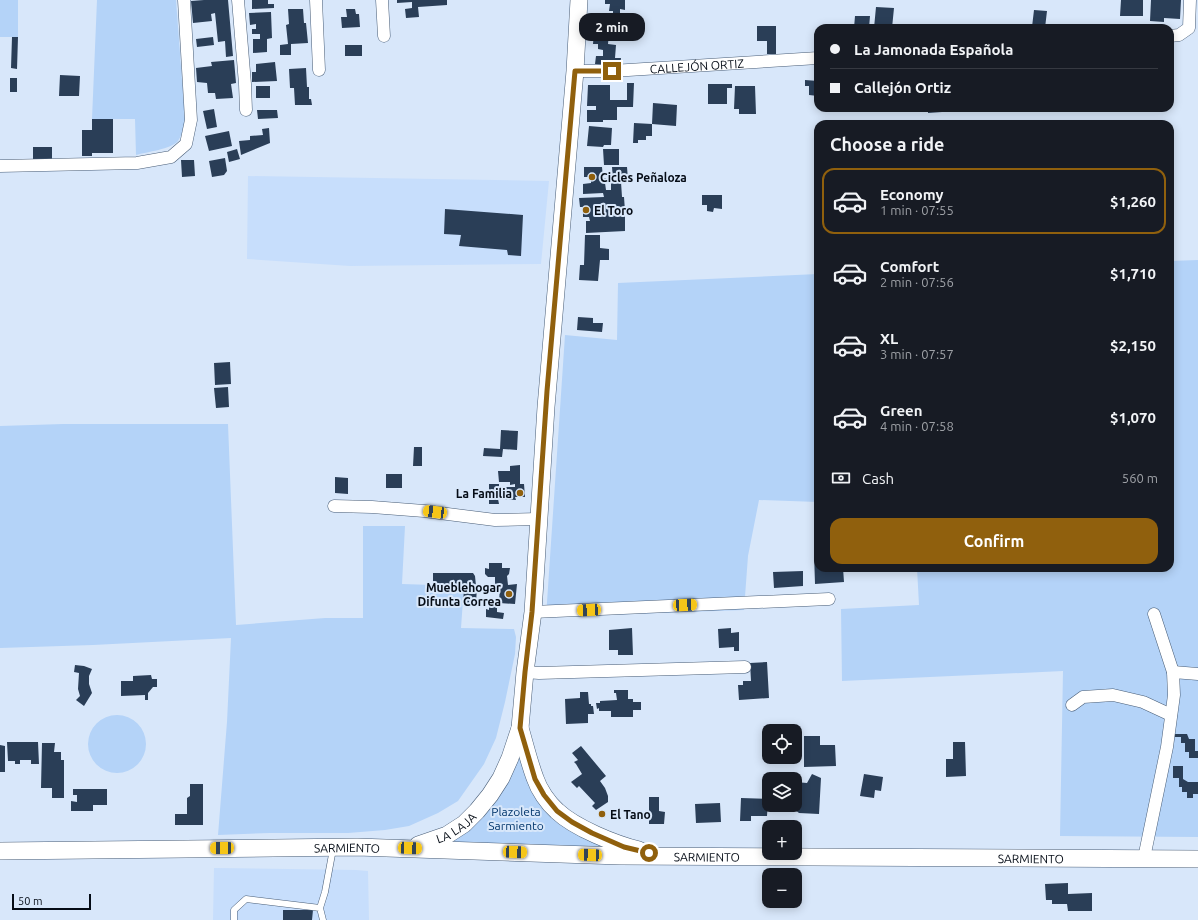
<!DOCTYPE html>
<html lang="en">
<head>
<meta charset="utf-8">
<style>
  body { margin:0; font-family:Ubuntu,sans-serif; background:#242831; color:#f1f3f6; height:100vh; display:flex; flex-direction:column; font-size:15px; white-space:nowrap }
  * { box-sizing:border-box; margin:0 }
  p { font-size:13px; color:#9ea1a6 }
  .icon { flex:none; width:22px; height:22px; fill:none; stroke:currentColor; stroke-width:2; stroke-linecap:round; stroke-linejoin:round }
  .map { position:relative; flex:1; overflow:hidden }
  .details { position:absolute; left:814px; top:120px; width:360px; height:452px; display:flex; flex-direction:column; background:#171b24; border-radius:12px; box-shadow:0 2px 10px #0003 }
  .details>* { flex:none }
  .guide { position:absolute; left:814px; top:24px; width:360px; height:88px; border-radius:12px; box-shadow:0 2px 10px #0003; display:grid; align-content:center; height:88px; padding:0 16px; background:#171b24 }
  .buttons { position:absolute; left:762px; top:724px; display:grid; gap:8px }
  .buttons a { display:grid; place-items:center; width:40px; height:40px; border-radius:8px; background:#171b24; box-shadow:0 2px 10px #0003; font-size:20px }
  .scale { position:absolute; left:12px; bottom:10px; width:79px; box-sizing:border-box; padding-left:4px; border:2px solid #050c16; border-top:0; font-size:11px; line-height:14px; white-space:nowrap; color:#050c16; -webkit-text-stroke:3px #d8e7fa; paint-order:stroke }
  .end { position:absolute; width:18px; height:18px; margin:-9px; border:5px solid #90600d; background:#fff; box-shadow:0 0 0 2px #fff }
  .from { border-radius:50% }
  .bubble { position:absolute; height:28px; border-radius:12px; background:#171b24; box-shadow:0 2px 10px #0003; font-size:13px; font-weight:700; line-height:28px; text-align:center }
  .car { position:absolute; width:12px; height:24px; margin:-12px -6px; border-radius:5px; box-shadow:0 0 3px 1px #0007; background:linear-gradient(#f5c518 24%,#345 0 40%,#f5c518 0 76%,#345 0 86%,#f5c518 0) }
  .guide b { display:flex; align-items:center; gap:14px; height:38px; font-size:15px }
  .guide b+b { border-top:1px solid #363941 }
  .guide i { width:10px; height:10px; background:#f1f3f6 }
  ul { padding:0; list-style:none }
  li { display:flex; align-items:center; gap:12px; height:66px; margin:0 8px 6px; padding:0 8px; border:2px solid transparent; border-radius:12px }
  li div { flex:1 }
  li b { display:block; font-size:15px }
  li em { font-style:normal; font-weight:700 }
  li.current { border-color:#90600d }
  li>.icon { width:36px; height:36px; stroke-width:1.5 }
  h2 { padding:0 16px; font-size:18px; line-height:48px }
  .pay { display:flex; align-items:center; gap:10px; height:44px; padding:0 16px; font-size:15px }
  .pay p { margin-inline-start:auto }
  .button { display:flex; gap:8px; margin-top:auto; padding:8px 16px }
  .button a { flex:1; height:46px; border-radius:12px; background:#90600d; color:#fff; font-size:16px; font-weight:700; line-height:46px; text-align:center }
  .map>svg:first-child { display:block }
  .built { fill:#c7defc }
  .green { fill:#b4d3f8 }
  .building { fill:#2a3e57 }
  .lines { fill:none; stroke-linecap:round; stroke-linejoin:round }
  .lane-casing { stroke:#485d77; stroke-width:7 }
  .street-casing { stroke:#485d77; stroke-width:13 }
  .secondary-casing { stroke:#485d77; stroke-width:18 }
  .lane { stroke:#fff; stroke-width:6 }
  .street { stroke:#fff; stroke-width:12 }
  .secondary { stroke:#fff; stroke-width:17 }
  .route { stroke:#90600d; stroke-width:5 }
  .poi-dot { fill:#90600d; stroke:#d8e7fa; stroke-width:1.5 }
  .labels { text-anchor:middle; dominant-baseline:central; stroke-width:4; stroke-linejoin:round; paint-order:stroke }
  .street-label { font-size:12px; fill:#050c16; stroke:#d8e7fa }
  .poi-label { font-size:12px; font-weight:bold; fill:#050c16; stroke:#d8e7fa; text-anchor:start }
  .park-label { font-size:12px; fill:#00356b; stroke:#d8e7fa }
</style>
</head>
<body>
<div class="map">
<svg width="1198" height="920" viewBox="0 0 1198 920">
  <rect width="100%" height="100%" fill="#d8e7fa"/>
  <path class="built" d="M248 176 549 181 541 264 350 266 247 259Z
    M214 868 356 870 368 871 369 920H213Z"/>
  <path class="green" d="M0 0H18V37H0Z
    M97 0H176L185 120C184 127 182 135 178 141 171 149 147 152 136 155L135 119H92Z
    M1198 260V837L1060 836 1063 671 842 681 841 609 919 605 917 568H1170V261Z
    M818 274V502L759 500 748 556 744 610 546 617 565 335 617 340 618 283Z
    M63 424H228L236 625 325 618H363V526H405L402 584 464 586 461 628 514 629 516 637 515 654 505 702 496 738 484 764 458 801 438 813 409 826 385 830 348 833H270L218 835 227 722 231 638 93 645 0 648V426Z
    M88 744a29 29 0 1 1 58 0a29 29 0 1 1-58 0Z
    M519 748 532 788 613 848 439 846Z"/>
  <path class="building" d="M204 0H228L233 56 226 57 225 41 218 42 215 13 211 14 212 21 193 23 191 1Z
    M252 0H268V4H274V8L252 9Z
    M397 0H447V5L418 7 419 17 406 18 405 9 412 8V2L397 3Z
    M605 0H625V10L620 9V16H613V11H609L610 4H605Z
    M1121 0H1143V16H1120Z
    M1151 0H1181L1180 19 1164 18V22L1150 21Z
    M876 7 894 8 892 28H874Z
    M288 9H303L304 23H306L308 43 291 44V55H280V45L288 44 286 25 289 24Z
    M346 9H355L356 14H359L360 27 342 28 341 17H347Z
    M1034 10 1047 11 1045 28H1026L1027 26 1032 27Z
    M271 12 272 38 267 39V52L253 53V39H260V34H252V29H256V24L250 25 249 13Z
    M855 16H870L869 28H854Z
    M757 26H776V54H767V41H757Z
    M594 32 609 33 608 44 616 45 615 58H621L620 66 595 64 596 56H603V50L598 49V44H593Z
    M12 37H18L17 69 11 68Z
    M213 37 214 45 197 47 196 39Z
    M345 45H362V56H345Z
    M234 60 236 83 231 84 233 98 216 99 215 93H208L207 83 197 82 196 68 212 66 211 62Z
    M275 62 277 81 252 82V72H256V64Z
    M306 68 307 87H309V99H311L312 105H295L294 88H290L289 69Z
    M60 75 80 76 79 96H59Z
    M10 78H17V92H10Z
    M805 80 818 81V96L809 95V86H805Z
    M627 83H634L633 107H617V120H603V122H587V110H596V106H587L588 85H610V100H627Z
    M708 84H732V88H727V104H708Z
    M256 86H270V98H256Z
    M735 86H755L756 114H739V109H734Z
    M653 103 677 105 676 126 652 124Z
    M928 108H942V112L928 113Z
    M214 109 217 127 207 129 203 111Z
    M257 110H277L278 118 258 119Z
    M92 119H113V153H92V156H82V130H92Z
    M634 123 652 124V136H646V140H638V143H633Z
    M589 126 612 128 611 145H604L603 147 587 146Z
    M269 128 270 143 241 155 239 141 250 140V136L263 135 262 129Z
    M229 131 232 146 209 151 205 136Z
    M33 147H52V161H33Z
    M237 149 240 159 229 162 227 152Z
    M603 149H619V165H604Z
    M225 158 227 171 224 175 212 177 209 161Z
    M181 160H194L195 176 182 177Z
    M584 167H602L603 178H607L608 183H605L606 190H611V183L621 182 622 197H624L625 211H618V216L625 215V231L586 233V221H590L589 217H583V207H580L579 198 604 197 603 193 583 194V184L591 183V177H584Z
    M612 167H627L628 180H613Z
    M702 195H722V209L714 208 713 212 707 211V205H702Z
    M445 209 523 215 521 256 508 255 507 250 459 246 461 235 444 234Z
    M585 235H600V248L609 249V260H600L598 281 579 280 580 265H584Z
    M578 317 593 318V323H603L602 332 577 330Z
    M230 362 231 384 215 385 214 363Z
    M228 387 229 407 216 408 214 388Z
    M501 430 518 431 517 450 503 449 502 457 483 456 484 448 500 449Z
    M414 447H422V466H413Z
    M520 465V484H524L525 497H515L516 500 498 499 499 504H489V484H499V487H515V484L510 485V482H499L498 471H510V466Z
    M386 474H402V488H386Z
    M335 477 348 478V494L335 493Z
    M814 553H818V568H843L844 582 815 584Z
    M489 563H502V568H510L509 574 507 576 508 585 517 584 515 604 499 603 500 585H495V577H488L485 574V568L489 569Z
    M803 571V586L774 588 773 572Z
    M433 573H473L475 576 476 586H477L476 604 463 605 464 586 433 585Z
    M489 607H497V612L504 613 503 619 486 617V609L489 610Z
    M632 628 633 655H618V650H609V630Z
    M731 628V633L739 632V651H734V647L719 648 718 629Z
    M767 662 769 698 739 700 738 685H743V681H751L750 663Z
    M75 665 84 666 92 669 89 676V684L92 693 84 706 76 700 80 696 78 689 79 673 74 672Z
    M151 675 152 679H157V687H153L148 693V700H145V695L121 696V681H133V676Z
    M614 690H628V699H633V702H641V710H633V717H611V711H599V708L597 709 596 703H600V701L617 700 616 693H614Z
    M580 692H588L589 704H591V706H593L594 714H588V723L566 724 565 699 580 698Z
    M1174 734H1187L1189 739H1195V751H1198V758H1189V752H1185V743H1181V737H1174Z
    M804 736H820V745H835L836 766 804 767Z
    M7 742H38L39 764H31V760H20V764H15V761H8Z
    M953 742H965L966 776 946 777V759H953Z
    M42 743H55L54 752H61V760H64V798H52V788H41Z
    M0 745 5 746V772H0Z
    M581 746 606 776 600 781 605 788 608 796V802L596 810 592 806 595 803 579 786 577 788 571 782 582 774 576 764 574 762 578 760 572 753Z
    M1173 766H1183V779L1188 782H1198V794H1193V798H1187V792H1182V787H1179V778H1173Z
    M812 774 821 778 819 814 799 813 794 809 793 805H795V782L807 783Z
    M864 774 883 777 881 791 875 790 874 798 860 796Z
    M190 784H203V825H175V814H187V798L190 796Z
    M73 789H107V805H93V811H71V801L77 802V795H73Z
    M649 797H659V811L665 812 664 824H649Z
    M741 798 768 799 767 816H751V821H740Z
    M720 803 721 822 696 823 695 804Z
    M1068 883V894L1092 893V911H1068L1067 904H1052V900H1046L1045 884Z
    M283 910H313L312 920H283Z"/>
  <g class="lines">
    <defs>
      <path id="lane" d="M234 920V910L246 899 320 908
        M323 920 320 908 325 892 333 849"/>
      <g id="street">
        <path d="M238 0 245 84 246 110"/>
        <path d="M316 0 319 70"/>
        <path d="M382 0 384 36"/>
        <path d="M1170 36 1179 35 1189 28 1190 0"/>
        <path id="s1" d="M575 71H612L818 58"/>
        <path d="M0 166 137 163 171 157 186 144 191 120 184 0"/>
        <path d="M334 506 372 507 424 511 495 520 538 519"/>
        <path d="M533 612 829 599"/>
        <path d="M525 672 539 673 745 667"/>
        <path d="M1173 672 1198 674"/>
        <path d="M1072 705 1083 697 1113 695 1143 702 1171 715"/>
        <path d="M1144 858 1167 747 1174 695 1173 672 1154 614"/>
      </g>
      <g id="secondary">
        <path d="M520 728C525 745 529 762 535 778 539 790 548 803 557 811 575 828 615 844 639 850"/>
        <path id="s2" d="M418 845 447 835 464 824 477 811 490 795 501 778 510 758 520 728 525 672 533 612 546 407 575 71 579 0"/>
        <path id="s3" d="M0 851 357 847 620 856 1198 859"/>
      </g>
    </defs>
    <use href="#lane" class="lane-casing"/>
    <use href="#street" class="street-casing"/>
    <use href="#secondary" class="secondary-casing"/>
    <use href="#lane" class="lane"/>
    <use href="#street" class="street"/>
    <use href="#secondary" class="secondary"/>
  </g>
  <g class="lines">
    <path class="route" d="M612 71H575L547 391 532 612 525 672 520 728 535 779 544 795 557 811 572 822 592 833 624 847 649 853"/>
  </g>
  <g class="poi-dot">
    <circle cx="592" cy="177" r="4"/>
    <circle cx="586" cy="210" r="4"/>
    <circle cx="520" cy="493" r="4"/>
    <circle cx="509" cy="594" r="4"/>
    <circle cx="602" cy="814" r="4"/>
  </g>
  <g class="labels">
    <g class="street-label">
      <text stroke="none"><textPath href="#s1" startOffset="122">CALLEJÓN ORTIZ</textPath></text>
      <text stroke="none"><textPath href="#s2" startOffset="42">LA LAJA</textPath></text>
      <text stroke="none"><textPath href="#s3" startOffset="347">SARMIENTO</textPath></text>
      <text stroke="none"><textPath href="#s3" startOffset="707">SARMIENTO</textPath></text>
      <text stroke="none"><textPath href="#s3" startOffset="1031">SARMIENTO</textPath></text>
    </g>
    <g class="poi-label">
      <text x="600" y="177">Cicles Peñaloza</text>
      <text x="594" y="210">El Toro</text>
      <text x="512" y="493" text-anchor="end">La Familia</text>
      <text x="501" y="587" text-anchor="end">Mueblehogar<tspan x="501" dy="14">Difunta Correa</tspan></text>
      <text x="610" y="814">El Tano</text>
    </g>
    <g class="park-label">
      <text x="516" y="811">Plazoleta<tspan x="516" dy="14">Sarmiento</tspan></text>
    </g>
  </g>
</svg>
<div class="buttons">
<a><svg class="icon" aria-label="locate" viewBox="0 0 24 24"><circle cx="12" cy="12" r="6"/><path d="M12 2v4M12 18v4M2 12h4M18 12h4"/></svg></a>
<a><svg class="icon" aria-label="layers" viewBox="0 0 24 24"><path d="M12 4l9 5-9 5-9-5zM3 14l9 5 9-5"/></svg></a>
<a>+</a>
<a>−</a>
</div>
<div class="scale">50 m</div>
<i class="end from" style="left:649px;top:853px"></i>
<i class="end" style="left:612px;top:71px"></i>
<div class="bubble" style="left:579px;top:13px;width:66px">2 min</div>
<i class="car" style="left:435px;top:512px;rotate:277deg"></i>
<i class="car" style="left:685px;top:605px;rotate:87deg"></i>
<i class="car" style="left:589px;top:610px;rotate:267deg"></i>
<i class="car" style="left:222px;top:848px;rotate:269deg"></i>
<i class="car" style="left:410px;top:848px;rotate:92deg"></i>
<i class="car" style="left:515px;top:852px;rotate:92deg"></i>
<i class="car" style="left:590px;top:855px;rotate:272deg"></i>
<div class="guide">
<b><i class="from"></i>La Jamonada Española</b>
<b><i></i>Callejón Ortiz</b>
</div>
<section class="details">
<h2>Choose a ride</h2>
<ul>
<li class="current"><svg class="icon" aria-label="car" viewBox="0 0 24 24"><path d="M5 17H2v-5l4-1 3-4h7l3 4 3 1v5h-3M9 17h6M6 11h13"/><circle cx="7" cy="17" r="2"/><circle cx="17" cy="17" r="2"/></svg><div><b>Economy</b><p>1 min · 07:55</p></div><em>$1,260</em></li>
<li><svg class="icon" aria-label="car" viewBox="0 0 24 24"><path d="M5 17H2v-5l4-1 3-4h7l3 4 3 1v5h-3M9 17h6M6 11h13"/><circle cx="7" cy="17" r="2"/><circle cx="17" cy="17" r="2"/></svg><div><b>Comfort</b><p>2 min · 07:56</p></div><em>$1,710</em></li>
<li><svg class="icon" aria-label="car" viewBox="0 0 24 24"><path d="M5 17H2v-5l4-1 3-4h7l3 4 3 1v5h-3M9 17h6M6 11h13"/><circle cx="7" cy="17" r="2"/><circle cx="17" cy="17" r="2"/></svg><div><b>XL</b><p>3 min · 07:57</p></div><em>$2,150</em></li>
<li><svg class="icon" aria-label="car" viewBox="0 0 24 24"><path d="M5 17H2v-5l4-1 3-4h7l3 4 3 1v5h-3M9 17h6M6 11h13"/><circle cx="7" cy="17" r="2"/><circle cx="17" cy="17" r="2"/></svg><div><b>Green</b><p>4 min · 07:58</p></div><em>$1,070</em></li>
</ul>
<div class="pay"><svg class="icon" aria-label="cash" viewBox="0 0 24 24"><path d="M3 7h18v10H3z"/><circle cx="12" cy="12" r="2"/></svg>Cash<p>560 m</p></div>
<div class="button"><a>Confirm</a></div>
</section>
</div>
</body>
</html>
